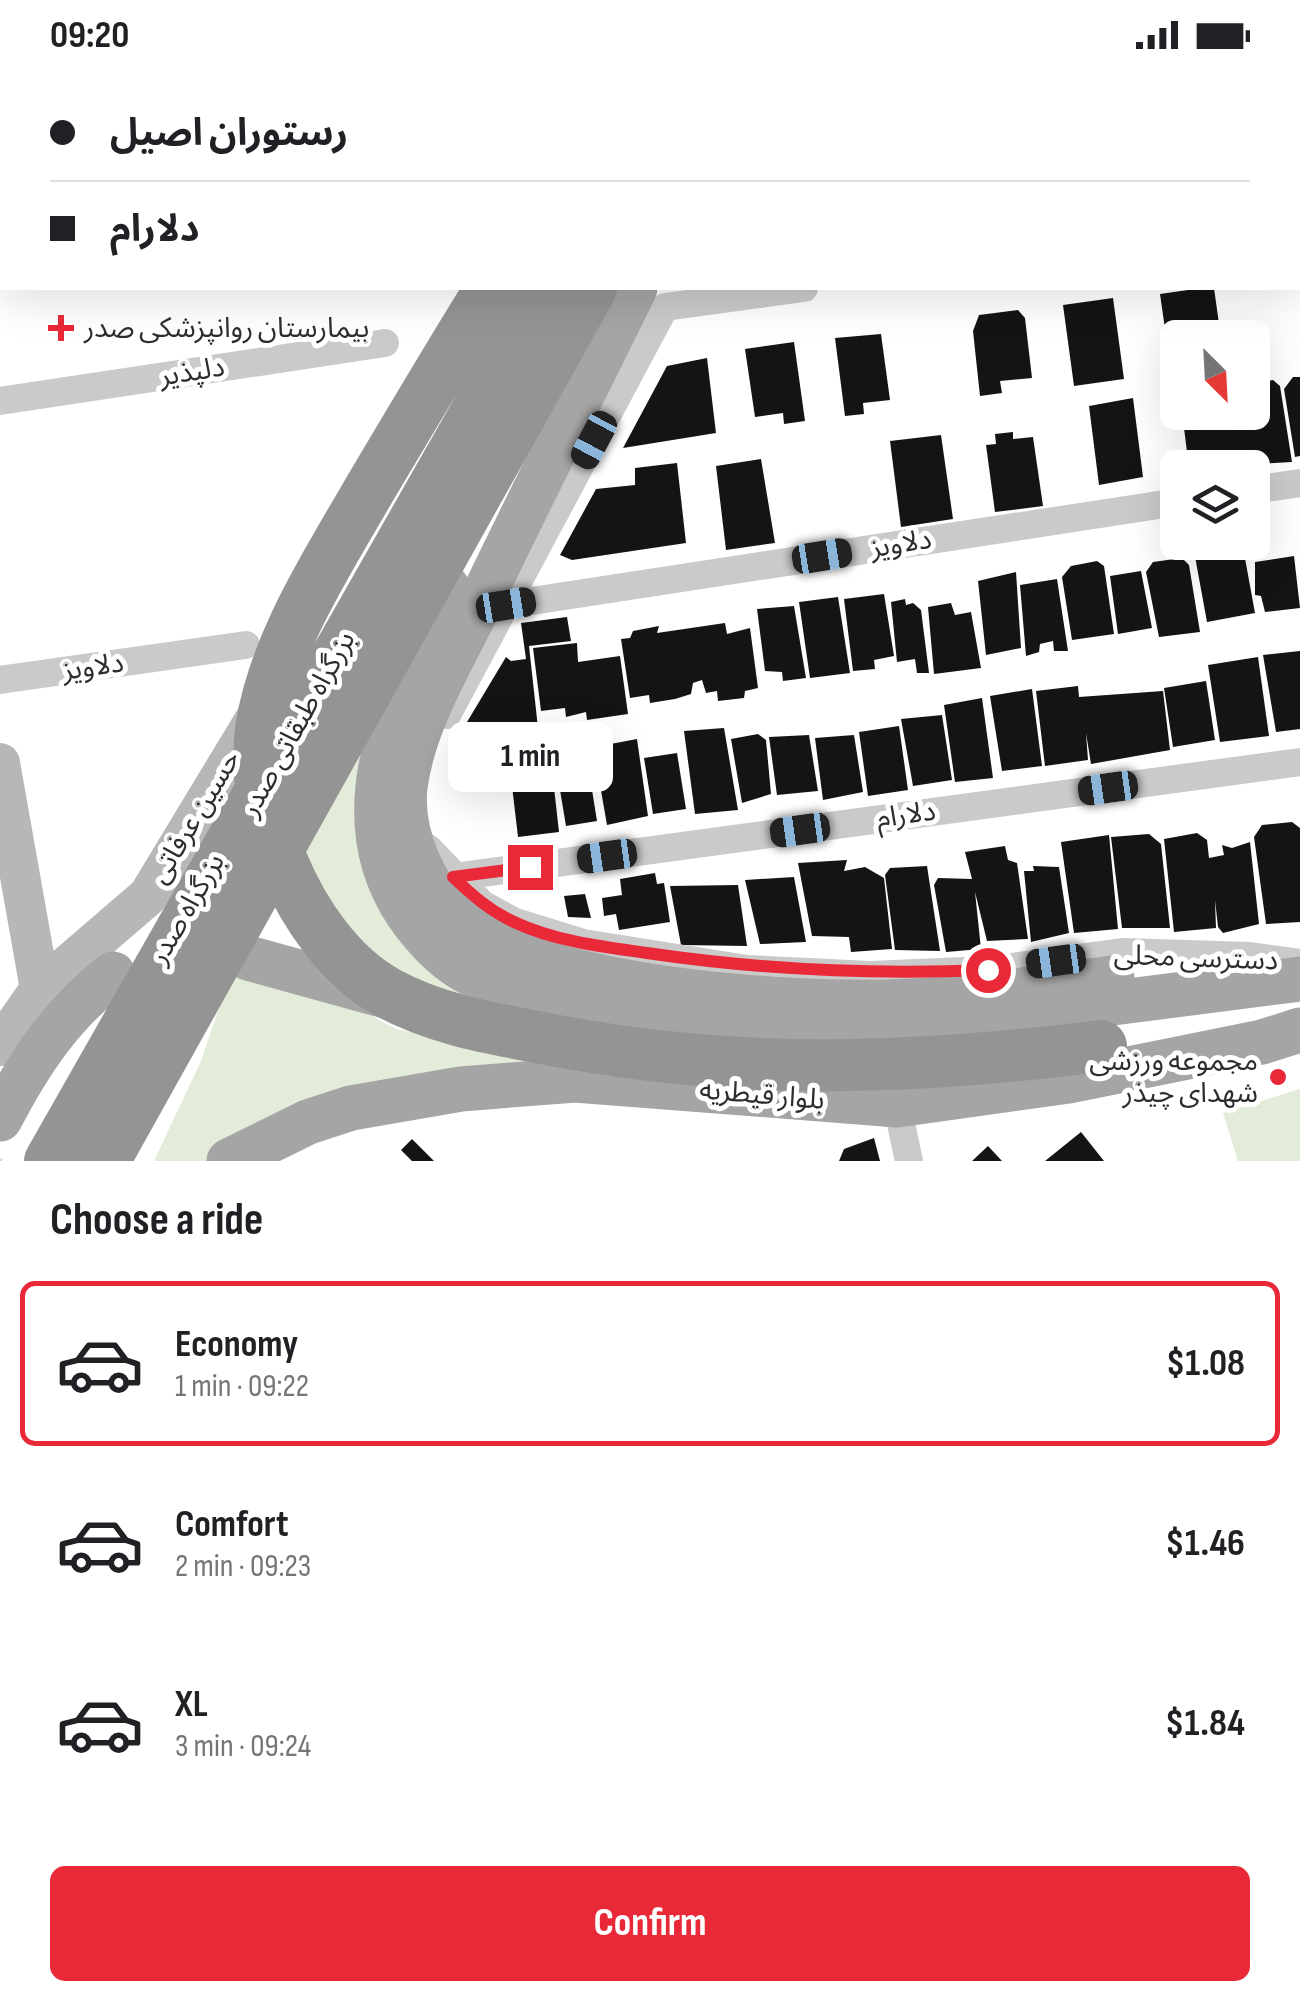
<!DOCTYPE html>
<html lang="en">
<head>
<meta charset="utf-8">
<style>
  body { margin:0; font-family:"Sofia Sans Condensed","Noto Sans Arabic",sans-serif; background:#f2f2f2; color:#202124; height:100vh; display:flex; flex-direction:column; font-size:38px; white-space:nowrap }
  * { box-sizing:border-box; margin:0 }
  p { font-size:32px; color:#757577 }
  .icon { flex:none; width:55px; height:55px; fill:none; stroke:currentColor; stroke-width:2; stroke-linecap:round; stroke-linejoin:round }
  .map { position:relative; height:1091px; overflow:hidden }
  .drawer { display:flex; flex-direction:column; background:#fff; flex:1 }
  .drawer>* { flex:none }
  .banner { position:absolute; left:0px; top:0px; width:1300px; height:220px; box-shadow:0 10px 40px #0002; display:grid; align-content:center; height:220px; padding:0 50px; background:#fff }
  .needle { width:65px; rotate:156deg }
  .buttons { position:absolute; left:1160px; top:250px; display:grid; gap:20px }
  .buttons a { display:grid; place-items:center; width:110px; height:110px; border-radius:15px; background:#fff; box-shadow:0 10px 40px #0002; font-size:50px }
  .end { position:absolute; width:45px; height:45px; margin:-22px; border:12px solid #e92938; background:#fff; box-shadow:0 0 0 5px #fff }
  .from { border-radius:50% }
  .bubble { position:absolute; height:70px; border-radius:15px; background:#fff; box-shadow:0 10px 40px #0002; font-size:32px; font-weight:700; line-height:70px; text-align:center }
  .car { position:absolute; width:30px; height:60px; margin:-30px -15px; border-radius:12px; box-shadow:0 0 8px 2px #0007; background:linear-gradient(#222 24%,#8ab4d8 0 40%,#222 0 76%,#8ab4d8 0 86%,#222 0) }
  .banner b { display:flex; align-items:center; gap:35px; height:95px; font-size:38px }
  .banner b+b { border-top:2px solid #e0e0e0 }
  .banner i { width:25px; height:25px; background:#202124 }
  ul { padding:0; list-style:none }
  li { display:flex; align-items:center; gap:30px; height:165px; margin:0 20px 15px; padding:0 30px; border:5px solid transparent; border-radius:15px }
  li div { flex:1 }
  li b { display:block; font-size:38px }
  li em { font-style:normal; font-weight:700 }
  li.selected { border-color:#e92938 }
  li>.icon { width:90px; height:90px; stroke-width:1.5 }
  h2 { padding:0 50px; font-size:45px; line-height:120px }
  .action { display:flex; gap:20px; margin-top:auto; padding:20px 50px }
  .action a { flex:1; height:115px; border-radius:15px; background:#e92938; color:#fff; font-size:40px; font-weight:700; line-height:115px; text-align:center }
  .status { display:flex; justify-content:space-between; align-items:center; height:70px; padding:0 50px; background:#fff; direction:ltr }
  .status svg { height:28px; fill:currentColor }
  .map>svg:first-child { display:block }
  .green { fill:#e3ebd9 }
  .building { fill:#141414 }
  .lines { fill:none; stroke-linecap:round; stroke-linejoin:round }
  .path { stroke:#cacaca; stroke-width:5; stroke-dasharray:5 5; stroke-linecap:butt }
  .street { stroke:#cacaca; stroke-width:28 }
  .secondary { stroke:#b7b7b7; stroke-width:40 }
  .primary { stroke:#a5a5a5; stroke-width:45 }
  .highway { stroke:#949494; stroke-width:52 }
  .primary-bridge { stroke:#a5a5a5; stroke-width:45 }
  .highway-bridge { stroke:#949494; stroke-width:52 }
  .route { stroke:#e92938; stroke-width:12 }
  .poi-dot { fill:#e92938; stroke:#fff; stroke-width:4 }
  .labels { text-anchor:middle; dominant-baseline:central; stroke-width:10; stroke-linejoin:round; paint-order:stroke }
  .poi-label { font-size:28px; fill:#2d2d2d; stroke:#fff; text-anchor:start }
  .street-label { font-size:28px; fill:#2d2d2d; stroke:#fff }
</style>
</head>
<body>
<div class="status"><b>09:20</b><svg viewBox="0 0 49 12"><path d="M0 12V9h3v3zM5 12V6h3v6zM10 12V3h3v9zM15 12V0h3v12zM26 1h20v11H26zM47 4h2v5h-2z"/></svg></div>
<div class="map">
<svg width="1300" height="1091" viewBox="0 0 1300 1091">
  <rect width="100%" height="100%" fill="#fff"/>
  <path class="green" d="M370 637 367 730 594 945 409 916 358 875 298 785Z
    M238 898 353 936 396 959 557 994 218 1083 207 1091H154L201 991 227 915Z
    M1300 1019V1091H1238L1223 1043Z"/>
  <path class="building" d="M1202 218H1214L1221 268H1178V286L1169 287 1160 224Z
    M1113 228 1124 309 1074 316 1063 235Z
    M1018 240 1025 248 1032 308 1000 311 1002 323 980 326 973 261 979 245Z
    M881 264 890 330 863 333 864 344 845 346 835 268Z
    M794 272 805 351 784 354 783 343 755 347 745 279Z
    M707 288 716 363 623 378 667 296Z
    M1293 307H1300V386L1295 387 1284 319Z
    M1273 310 1280 316 1292 392 1189 398 1182 342H1252V314Z
    M1133 328 1143 407 1099 415 1089 336Z
    M1013 362V369L1033 367 1043 436 995 442 986 375 996 374 995 364Z
    M941 365 953 449 901 457 890 371Z
    M761 389 775 473 726 480 716 396Z
    M677 393 686 473 572 490 560 485 596 419 635 415V398Z
    M1242 472 1255 543 1207 552 1194 481Z
    M1294 486 1300 538 1265 542 1261 526 1255 525V492Z
    M1182 488 1189 495 1200 562 1159 567 1146 502 1153 492Z
    M1097 491 1104 496 1114 564 1072 570 1062 507 1071 496Z
    M1141 501 1152 558 1118 564 1110 506Z
    M1016 502 1021 578 986 585 978 511Z
    M1057 509 1068 581H1054L1053 571 1040 574 1039 582 1026 586 1020 515Z
    M884 524 894 586 874 590 875 599 853 601 844 529Z
    M838 527 850 603 810 608 799 532Z
    M905 529 906 535 913 533 921 540 929 603H917L915 589 897 592 891 532Z
    M951 533 955 545 971 542 981 598 934 604 928 537Z
    M794 536 806 608 783 611 782 602 765 601 757 539Z
    M567 547 571 571 529 576 538 658 455 672 506 587 511 591 526 589 521 553Z
    M725 553 727 564 750 558 758 618 745 621 744 628 718 631 717 621 706 623 702 610 693 613 691 624 675 629 650 633 649 625 630 628 621 569 630 568 633 561 659 556 657 563Z
    M577 573 578 592 620 586 628 644 587 650 586 642 566 647 565 638 541 641 533 578Z
    M1300 581V659L1276 662 1263 585Z
    M1258 587 1269 666 1220 672 1208 595Z
    M1206 611 1215 670 1173 677 1164 618Z
    M1078 616 1079 627 1163 621 1170 680 1091 694 1086 663 1088 690 1045 696 1036 621Z
    M1032 619 1042 696 1002 701 990 626Z
    M982 628 993 708 955 712 944 635Z
    M942 645 952 710 913 716 901 649Z
    M899 656 908 720 868 726 859 662Z
    M724 658 738 740 695 744 684 661Z
    M758 664 766 670 771 724 742 733 731 669Z
    M809 665 818 721 777 725 769 667Z
    M854 665 863 722 823 730 815 668Z
    M637 669 648 746 607 755 595 686 600 676Z
    M677 683 686 739 653 744 644 688Z
    M541 684 551 691 559 762 518 767 509 690Z
    M581 688 582 696 588 695 597 751 566 756 557 702 565 701 564 690Z
    M1292 752 1300 758V852L1266 854 1254 767 1262 755Z
    M1197 763 1207 770 1209 788 1224 785 1222 775 1232 778 1250 772 1259 854 1223 863 1218 857 1215 830 1216 858 1174 862 1164 769Z
    M1149 764 1161 774 1170 858H1122L1111 767Z
    M1109 765 1118 859 1074 863 1061 772Z
    M1005 776 1008 790 1017 793 1028 869 987 871 975 822 981 879 946 882 934 815 938 808 972 809 965 782Z
    M847 790 844 801 865 797 884 808 892 879 851 882 849 867 812 866 798 793Z
    M927 796 940 881 895 880 885 805 890 798Z
    M1033 796 1059 797 1069 863 1031 872 1024 801H1034Z
    M655 803 657 814 664 813 670 852 619 860 616 844 604 846 602 828 622 825 620 809Z
    M794 807 806 872 760 874 745 810Z
    M738 815 747 876 681 875 670 816Z
    M585 824 591 848 568 847 564 826Z
    M1081 1062 1104 1091H1045Z
    M874 1068 880 1091H839L844 1079Z
    M412 1069 434 1091H412L401 1080Z
    M988 1076 1002 1091H972Z"/>
  <g class="lines">
    <path class="path" d="M0 1090 1 1091"/>
    <path class="street" d="M1215 0 1217 2
      M415 2 433 0
      M1298 75 1300 70
      M0 124 2 123
      M1298 149H1300
      M0 331 385 273
      M1252 420 1300 413
      M506 535 1178 432
      M0 610 246 575
      M447 645 665 237 804 218
      M428 778 482 834 515 852 583 873 747 899 870 905 988 900 1124 882 1250 886 1300 893
      M453 807 1300 692
      M897 1035 909 1091"/>
    <path class="secondary" d="M0 693 40 919
      M0 976 40 919 148 826 263 636"/>
    <path class="primary" d="M447 517C404 619 337 738 407 843 425 869 446 892 474 905 517 924 563 929 608 936
      M248 888 389 927
      M566 954 894 961 1300 909
      M0 1049C30 991 61 945 113 904
      M229 1091 308 1052 351 1038 461 1019 575 1010 897 1035 1069 1011 1262 972 1300 960"/>
    <path class="highway" d="M627 2 629 0
      M672 2 673 0
      M722 2 723 0"/>
    <path class="primary-bridge" d="M635 218C582 326 527 434 475 543 448 598 413 655 405 717 400 765 425 821 462 852 543 920 782 934 887 932 962 930 1037 918 1112 908"/>
    <path class="highway-bridge" d="M491 218C449 285 409 353 368 422 326 495 274 574 261 659 255 705 265 752 283 794 304 844 340 897 388 923 436 949 490 958 542 968 733 1006 910 1000 1101 976
      M50 1091 547 218
      M104 1091 591 218"/>
  </g>
  <g class="lines">
    <path class="route" d="M530 797 453 807C472 825 490 841 514 852 554 871 603 877 647 883 762 900 872 905 988 900"/>
  </g>
  <g class="poi-dot">
    <path d="M56 243h10v10h10v10h-10v10h-10v-10h-10v-10h10z"/>
    <circle cx="1278" cy="1007" r="10"/>
  </g>
  <g class="labels">
    <g class="poi-label">
      <text x="84" y="258">بیمارستان روانپزشکی صدر</text>
      <text x="1258" y="991" text-anchor="end">مجموعه ورزشی<tspan x="1258" dy="32">شهدای چیذر</tspan></text>
    </g>
    <g class="street-label">
      <text transform="translate(192 302) rotate(-9)">دلپذیر</text>
      <text transform="translate(901 474) rotate(-9)">دلاویز</text>
      <text transform="translate(93 597) rotate(-8)">دلاویز</text>
      <text transform="translate(298 654) rotate(-61)">بزرگراه طبقاتی صدر</text>
      <text transform="translate(906 745) rotate(-8)">دلارام</text>
      <text transform="translate(195 747) rotate(-59)">حسین عرفاتی</text>
      <text transform="translate(187 839) rotate(-60)">بزرگراه صدر</text>
      <text transform="translate(1196 888) rotate(2)">دسترسی محلی</text>
      <text transform="translate(762 1025) rotate(5)">بلوار قیطریه</text>
    </g>
  </g>
</svg>
<div class="buttons">
<a><svg class="needle" viewBox="-14 -14 28 28"><path d="M0-13l5 13h-10z" fill="#e53935"/><path d="M0 13l5-13h-10z" fill="#757577"/></svg></a>
<a><svg class="icon" aria-label="layers" viewBox="0 0 24 24"><path d="M12 4l9 5-9 5-9-5zM3 14l9 5 9-5"/></svg></a>
</div>
<i class="end from" style="left:988px;top:900px"></i>
<i class="end" style="left:530px;top:797px"></i>
<div class="bubble" style="left:448px;top:652px;width:165px">1 min</div>
<i class="car" style="left:594px;top:370px;rotate:208deg"></i>
<i class="car" style="left:822px;top:486px;rotate:81deg"></i>
<i class="car" style="left:506px;top:535px;rotate:81deg"></i>
<i class="car" style="left:1108px;top:718px;rotate:262deg"></i>
<i class="car" style="left:800px;top:760px;rotate:262deg"></i>
<i class="car" style="left:607px;top:786px;rotate:262deg"></i>
<i class="car" style="left:1056px;top:891px;rotate:262deg"></i>
<div class="banner">
<b><i class="from"></i>رستوران اصیل</b>
<b><i></i>دلارام</b>
</div>
</div>
<section class="drawer">
<h2>Choose a ride</h2>
<ul>
<li class="selected"><svg class="icon" aria-label="car" viewBox="0 0 24 24"><path d="M5 17H2v-5l4-1 3-4h7l3 4 3 1v5h-3M9 17h6M6 11h13"/><circle cx="7" cy="17" r="2"/><circle cx="17" cy="17" r="2"/></svg><div><b>Economy</b><p>1 min · 09:22</p></div><em>$1.08</em></li>
<li><svg class="icon" aria-label="car" viewBox="0 0 24 24"><path d="M5 17H2v-5l4-1 3-4h7l3 4 3 1v5h-3M9 17h6M6 11h13"/><circle cx="7" cy="17" r="2"/><circle cx="17" cy="17" r="2"/></svg><div><b>Comfort</b><p>2 min · 09:23</p></div><em>$1.46</em></li>
<li><svg class="icon" aria-label="car" viewBox="0 0 24 24"><path d="M5 17H2v-5l4-1 3-4h7l3 4 3 1v5h-3M9 17h6M6 11h13"/><circle cx="7" cy="17" r="2"/><circle cx="17" cy="17" r="2"/></svg><div><b>XL</b><p>3 min · 09:24</p></div><em>$1.84</em></li>
</ul>
<div class="action"><a>Confirm</a></div>
</section>
</body>
</html>
